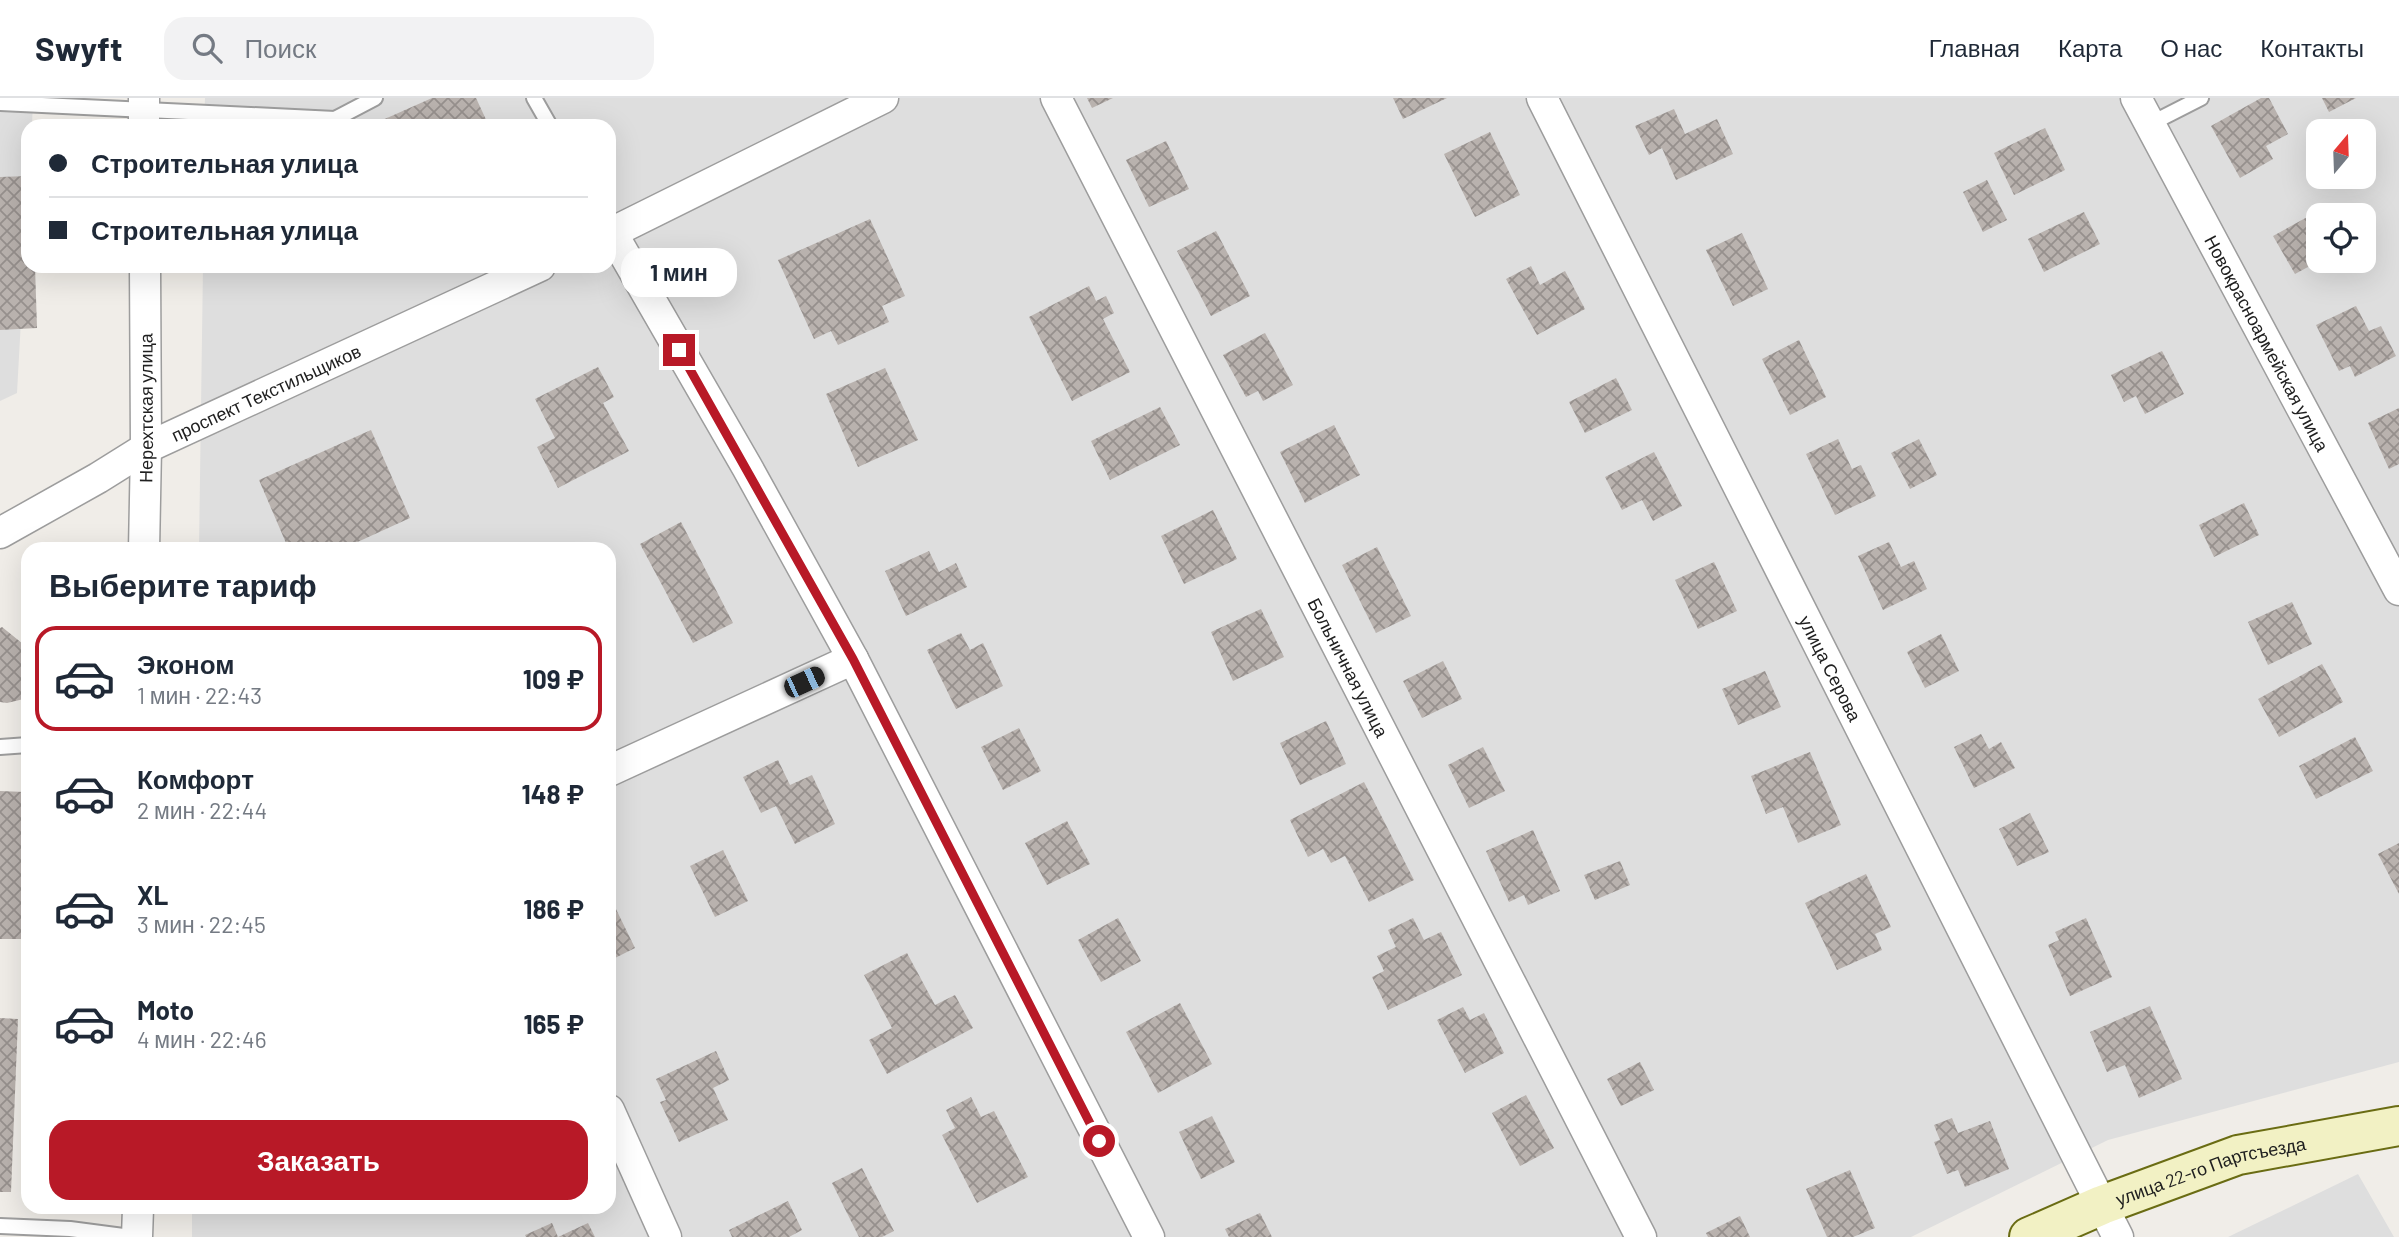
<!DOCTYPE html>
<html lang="ru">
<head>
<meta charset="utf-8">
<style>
  body { margin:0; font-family:Barlow,sans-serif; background:#f2f2f3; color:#1f2937; height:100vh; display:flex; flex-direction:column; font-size:26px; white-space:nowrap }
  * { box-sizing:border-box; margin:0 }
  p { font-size:23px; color:#747a83 }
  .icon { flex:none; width:38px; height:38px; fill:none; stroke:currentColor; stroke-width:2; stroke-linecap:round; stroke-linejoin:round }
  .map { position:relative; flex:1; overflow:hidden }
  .drawer { position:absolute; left:21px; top:444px; width:595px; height:672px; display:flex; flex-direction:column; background:#fff; border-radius:21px; box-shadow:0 7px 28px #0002 }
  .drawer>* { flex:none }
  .guide { position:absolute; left:21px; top:21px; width:595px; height:154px; border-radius:21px; box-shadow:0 7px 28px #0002; display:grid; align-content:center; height:154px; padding:0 28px; background:#fff }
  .needle { width:46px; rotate:19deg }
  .controls { position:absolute; left:2306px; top:21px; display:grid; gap:14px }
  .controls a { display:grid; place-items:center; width:70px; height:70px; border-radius:14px; background:#fff; box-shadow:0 7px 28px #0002; font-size:35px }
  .end { position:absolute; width:32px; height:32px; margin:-16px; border:9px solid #b81927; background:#fff; box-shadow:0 0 0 4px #fff }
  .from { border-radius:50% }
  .bubble { position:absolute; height:49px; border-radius:21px; background:#fff; box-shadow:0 7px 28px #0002; font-size:23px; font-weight:700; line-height:49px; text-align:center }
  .car { position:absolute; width:21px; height:42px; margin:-21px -10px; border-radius:9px; box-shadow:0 0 5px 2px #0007; background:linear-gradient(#222 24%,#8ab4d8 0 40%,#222 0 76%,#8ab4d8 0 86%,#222 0) }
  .guide b { display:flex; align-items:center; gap:24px; height:66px; font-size:26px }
  .guide b+b { border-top:2px solid #e0e1e3 }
  .guide i { width:18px; height:18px; background:#1f2937 }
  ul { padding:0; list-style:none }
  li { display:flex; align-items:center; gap:21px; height:105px; margin:0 14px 10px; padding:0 14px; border:4px solid transparent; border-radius:21px }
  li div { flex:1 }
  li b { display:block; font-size:26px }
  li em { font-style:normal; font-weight:700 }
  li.selected { border-color:#b81927 }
  li>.icon { width:63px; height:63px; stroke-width:1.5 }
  h2 { padding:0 28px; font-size:32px; line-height:84px }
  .button { display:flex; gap:14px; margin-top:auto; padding:14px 28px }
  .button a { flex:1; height:80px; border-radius:21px; background:#b81927; color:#fff; font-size:28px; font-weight:700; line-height:80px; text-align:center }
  header { display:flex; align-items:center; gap:42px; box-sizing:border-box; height:98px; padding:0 35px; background:#fff; border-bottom:2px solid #e0e1e3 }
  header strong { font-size:33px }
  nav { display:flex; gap:38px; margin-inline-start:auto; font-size:24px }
  .search { width:490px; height:63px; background:#f2f2f3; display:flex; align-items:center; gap:18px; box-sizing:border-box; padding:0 24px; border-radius:21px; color:#747a83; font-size:26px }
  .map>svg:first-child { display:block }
  .residential { fill:#dedede; fill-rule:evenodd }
  .building { fill:url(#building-cross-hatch) }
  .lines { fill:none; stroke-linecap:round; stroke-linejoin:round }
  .lane-casing { stroke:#9d9d9d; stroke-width:18 }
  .street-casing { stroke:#9d9d9d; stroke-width:33 }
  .secondary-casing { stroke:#6a6c13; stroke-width:42 }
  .lane { stroke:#fff; stroke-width:14 }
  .street { stroke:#fff; stroke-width:30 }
  .secondary { stroke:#f2f1c4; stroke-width:38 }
  .route { stroke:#b81927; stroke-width:9 }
  .labels { text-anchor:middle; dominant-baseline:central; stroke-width:6; stroke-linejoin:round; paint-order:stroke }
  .street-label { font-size:18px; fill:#202020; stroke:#fff }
</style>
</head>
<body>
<header>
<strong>Swyft</strong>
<div class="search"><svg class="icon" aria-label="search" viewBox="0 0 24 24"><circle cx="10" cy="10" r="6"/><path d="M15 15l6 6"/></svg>Поиск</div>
<nav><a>Главная</a><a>Карта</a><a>О нас</a><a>Контакты</a></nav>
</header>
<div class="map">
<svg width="2399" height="1139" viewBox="0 0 2399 1139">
  <defs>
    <pattern id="building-cross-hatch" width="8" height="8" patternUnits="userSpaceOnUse" patternTransform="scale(1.75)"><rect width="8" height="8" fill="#b9b2ae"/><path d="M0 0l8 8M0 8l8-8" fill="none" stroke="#96908d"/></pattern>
  </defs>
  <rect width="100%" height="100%" fill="#f0ede8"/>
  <path class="residential" d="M0 0H33L32 28H28V95L17 295 0 303Z
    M205 0H2399V964L2108 1042 1911 1139H192V1110H609V452L199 451 203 168H609V28H204ZM2319 33H2364V79H2319ZM2319 117H2364V163H2319Z
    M2358 1076 2394 1139H2228Z"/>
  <path class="building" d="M432 0H476L489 28H369Z
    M1087 0H1113L1092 10Z
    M1393 0H1447L1403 21Z
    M2261 0H2269L2288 36 2266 48 2273 61 2240 80 2211 28Z
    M2322 0H2356L2329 14Z
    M1674 11 1685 36 1717 21 1733 56 1676 82 1662 50 1649 57 1635 28Z
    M2045 30 2065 72 2014 97 1994 55Z
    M1490 34 1520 97 1475 119 1444 56Z
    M1166 43 1189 91 1149 109 1126 62Z
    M28 78V168H35L37 230 0 232V79Z
    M1987 82 2007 122 1983 134 1963 94Z
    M2331 106 2338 117H2319V163L2295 176 2273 138Z
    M2084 114 2100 146 2044 174 2028 141Z
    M870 121 905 198 882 208 889 224 838 247 831 233 814 241 778 162Z
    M1216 133 1250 198 1211 218 1177 153Z
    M1742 135 1768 191 1733 208 1706 152Z
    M1531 168 1540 187 1565 173 1585 211 1537 237 1506 181Z
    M1089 188 1096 203 1106 198 1114 215 1103 221 1130 274 1072 303 1029 219Z
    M2356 208 2369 233 2381 228 2396 258 2355 279 2350 268 2339 273 2316 227Z
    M1265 235 1293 287 1263 303 1258 293 1246 299 1223 257Z
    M1799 242 1826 299 1790 317 1762 261Z
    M2162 253 2184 296 2145 316 2136 298 2124 304 2111 277Z
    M598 269 614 299 603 305 629 353 558 390 537 349 555 340 535 301Z
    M885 270 918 342 858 369 826 296Z
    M1616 280 1632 312 1585 335 1569 304Z
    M1160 309 1180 347 1110 382 1091 343Z
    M2399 310V366L2389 371 2368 325Z
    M1334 327 1360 377 1305 405 1280 354Z
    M371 332 410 420 340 452H289L259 382Z
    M1838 341 1852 371 1861 367 1876 398 1835 417 1806 356Z
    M1919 341 1937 377 1910 391 1891 355Z
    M1654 354 1682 408 1653 423 1642 402 1622 412 1605 379Z
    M2244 405 2259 437 2214 459 2199 427Z
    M1213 412 1237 461 1184 486 1161 438Z
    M681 424 733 525 693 545 640 446Z
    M1889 444 1901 469 1914 463 1927 491 1883 512 1858 458Z
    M1377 449 1411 518 1376 535 1342 467Z
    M929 453 939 474 956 465 967 489 906 518 885 473Z
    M1714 464 1737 513 1698 531 1675 482Z
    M2292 504 2312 546 2268 567 2248 524Z
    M1261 511 1284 559 1233 583 1211 534Z
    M2 529 28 550V600L7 605 0 604V530Z
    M961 535 970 552 983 545 1003 588 956 611 927 552Z
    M1941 536 1959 573 1925 590 1907 554Z
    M1443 563 1462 601 1422 620 1403 583Z
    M2322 566 2343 604 2279 639 2258 601Z
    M1765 573 1781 609 1738 627 1722 591Z
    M1326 623 1346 666 1300 687 1280 645Z
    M1019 630 1041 673 1003 692 981 649Z
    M1981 636 1989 651 2001 644 2015 670 1974 690 1954 649Z
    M2355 639 2373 673 2316 701 2299 668Z
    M1483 649 1505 693 1469 710 1448 667Z
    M1810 654 1841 727 1798 745 1783 709 1766 716 1751 678Z
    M778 662 790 687 812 677 835 726 795 746 776 708 761 715 743 679Z
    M1364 684 1414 782 1369 804 1345 758 1331 765 1323 751 1308 759 1290 722Z
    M0 693 25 694 21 841H0Z
    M2030 715 2049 754 2017 768 1999 731Z
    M1067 723 1090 766 1047 787 1025 745Z
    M1533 732 1560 793 1528 807 1524 797 1509 804 1486 753Z
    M2399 745V796L2378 756Z
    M723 752 748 803 715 819 690 768Z
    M1620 763 1630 787 1595 802 1584 777Z
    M1866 776 1891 829 1875 836 1882 852 1837 872 1805 805Z
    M614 807 635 850 609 863V810Z
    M1118 820 1141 863 1101 884 1078 842Z
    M1413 820 1424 842 1441 834 1462 877 1388 912 1372 879 1384 873 1377 858 1396 849 1388 832Z
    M2086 820 2112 879 2070 898 2048 847 2059 842 2055 834Z
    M907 855 935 907 955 897 973 930 887 976 869 942 892 930 864 877Z
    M1180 905 1212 966 1158 995 1126 934Z
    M2150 908 2182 981 2139 1000 2125 967 2107 974 2090 934Z
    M1463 909 1470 922 1484 915 1504 955 1465 975 1437 922Z
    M0 920 18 921 11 1094H0Z
    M716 953 729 982 713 990 728 1022 679 1044 660 1004 666 1002 656 981Z
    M1640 964 1654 992 1621 1008 1607 981Z
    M1526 997 1554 1050 1520 1068 1492 1015Z
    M971 999 981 1019 994 1013 1028 1079 977 1105 942 1037 955 1030 946 1012Z
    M1212 1018 1235 1064 1201 1081 1179 1034Z
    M1952 1020 1958 1035 1990 1023 2009 1071 1965 1089 1958 1072 1947 1076 1934 1044 1940 1042 1934 1027Z
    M862 1070 894 1133 882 1139H859L832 1085Z
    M1850 1072 1875 1130 1853 1139H1827L1806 1091Z
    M788 1103 802 1132 789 1139H732L729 1132Z
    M1260 1115 1272 1139H1229L1225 1131Z
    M1740 1118 1750 1139H1708L1706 1135Z
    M552 1125 558 1139 588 1125 595 1139H526L525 1137Z"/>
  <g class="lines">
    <defs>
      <path id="lane" d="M534 0 550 28
        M0 5 335 21 375 0
        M2150 26 2201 0
        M0 649 28 647
        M0 1128 70 1131 131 1139"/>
      <g id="street">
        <path id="s1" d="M1056 0 1641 1139"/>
        <path id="s2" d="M1542 0 2118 1139"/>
        <path id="s3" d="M2136 0 2399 492"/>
        <path d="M144 28V0"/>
        <path d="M612 135 747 369 853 561 1149 1139"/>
        <path d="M609 136 883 0"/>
        <path id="s4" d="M0 435 98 380 146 350 540 168"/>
        <path id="s5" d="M144 452 146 350 145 168"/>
        <path d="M609 673 853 561"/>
        <path d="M609 1012 666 1139"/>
        <path d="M137 1139 138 1110"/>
      </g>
      <g id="secondary">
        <path id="s6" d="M2029 1139 2102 1107 2238 1057 2399 1028"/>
      </g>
    </defs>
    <use href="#lane" class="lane-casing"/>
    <use href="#street" class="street-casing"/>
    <use href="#secondary" class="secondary-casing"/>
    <use href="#lane" class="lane"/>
    <use href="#street" class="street"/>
    <use href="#secondary" class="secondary"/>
  </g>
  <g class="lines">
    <path class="route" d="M679 252 853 561 1099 1043"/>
  </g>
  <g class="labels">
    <g class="street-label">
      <text stroke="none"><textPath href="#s3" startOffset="278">Новокрасноармейская улица</textPath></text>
      <text stroke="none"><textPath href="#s4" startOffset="301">проспект Текстильщиков</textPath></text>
      <text stroke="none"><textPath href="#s5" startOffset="142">Нерехтская улица</textPath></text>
      <text stroke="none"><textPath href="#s2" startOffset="639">улица Серова</textPath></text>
      <text stroke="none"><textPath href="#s1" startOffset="640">Больничная улица</textPath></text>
      <text stroke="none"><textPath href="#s6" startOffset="194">улица 22-го Партсъезда</textPath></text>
    </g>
  </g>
</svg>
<div class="controls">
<a><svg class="needle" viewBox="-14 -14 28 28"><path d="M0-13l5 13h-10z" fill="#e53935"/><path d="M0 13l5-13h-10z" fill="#747a83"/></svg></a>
<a><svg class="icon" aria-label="locate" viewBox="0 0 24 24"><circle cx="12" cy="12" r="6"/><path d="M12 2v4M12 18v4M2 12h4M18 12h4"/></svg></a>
</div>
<i class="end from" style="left:1099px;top:1043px"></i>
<i class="end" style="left:679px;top:252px"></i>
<div class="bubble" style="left:621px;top:150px;width:116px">1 мин</div>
<i class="car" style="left:804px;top:584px;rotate:65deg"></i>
<div class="guide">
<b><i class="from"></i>Строительная улица</b>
<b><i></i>Строительная улица</b>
</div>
<section class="drawer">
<h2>Выберите тариф</h2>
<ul>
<li class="selected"><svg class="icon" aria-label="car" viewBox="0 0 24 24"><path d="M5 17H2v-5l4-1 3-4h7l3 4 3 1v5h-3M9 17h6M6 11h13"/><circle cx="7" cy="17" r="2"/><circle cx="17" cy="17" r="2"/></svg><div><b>Эконом</b><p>1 мин · 22:43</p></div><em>109 ₽</em></li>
<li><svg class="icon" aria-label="car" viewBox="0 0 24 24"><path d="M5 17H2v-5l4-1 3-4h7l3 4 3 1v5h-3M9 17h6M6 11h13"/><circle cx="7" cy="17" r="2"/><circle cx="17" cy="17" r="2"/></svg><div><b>Комфорт</b><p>2 мин · 22:44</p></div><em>148 ₽</em></li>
<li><svg class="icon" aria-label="car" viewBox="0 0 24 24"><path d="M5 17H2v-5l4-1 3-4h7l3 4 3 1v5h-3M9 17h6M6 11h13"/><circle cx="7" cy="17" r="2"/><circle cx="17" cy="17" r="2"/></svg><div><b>XL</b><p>3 мин · 22:45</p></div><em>186 ₽</em></li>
<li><svg class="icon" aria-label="car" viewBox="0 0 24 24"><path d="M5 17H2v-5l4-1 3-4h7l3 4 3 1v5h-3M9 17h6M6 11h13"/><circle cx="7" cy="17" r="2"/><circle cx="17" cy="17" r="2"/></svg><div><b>Moto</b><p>4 мин · 22:46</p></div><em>165 ₽</em></li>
</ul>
<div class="button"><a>Заказать</a></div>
</section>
</div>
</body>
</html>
